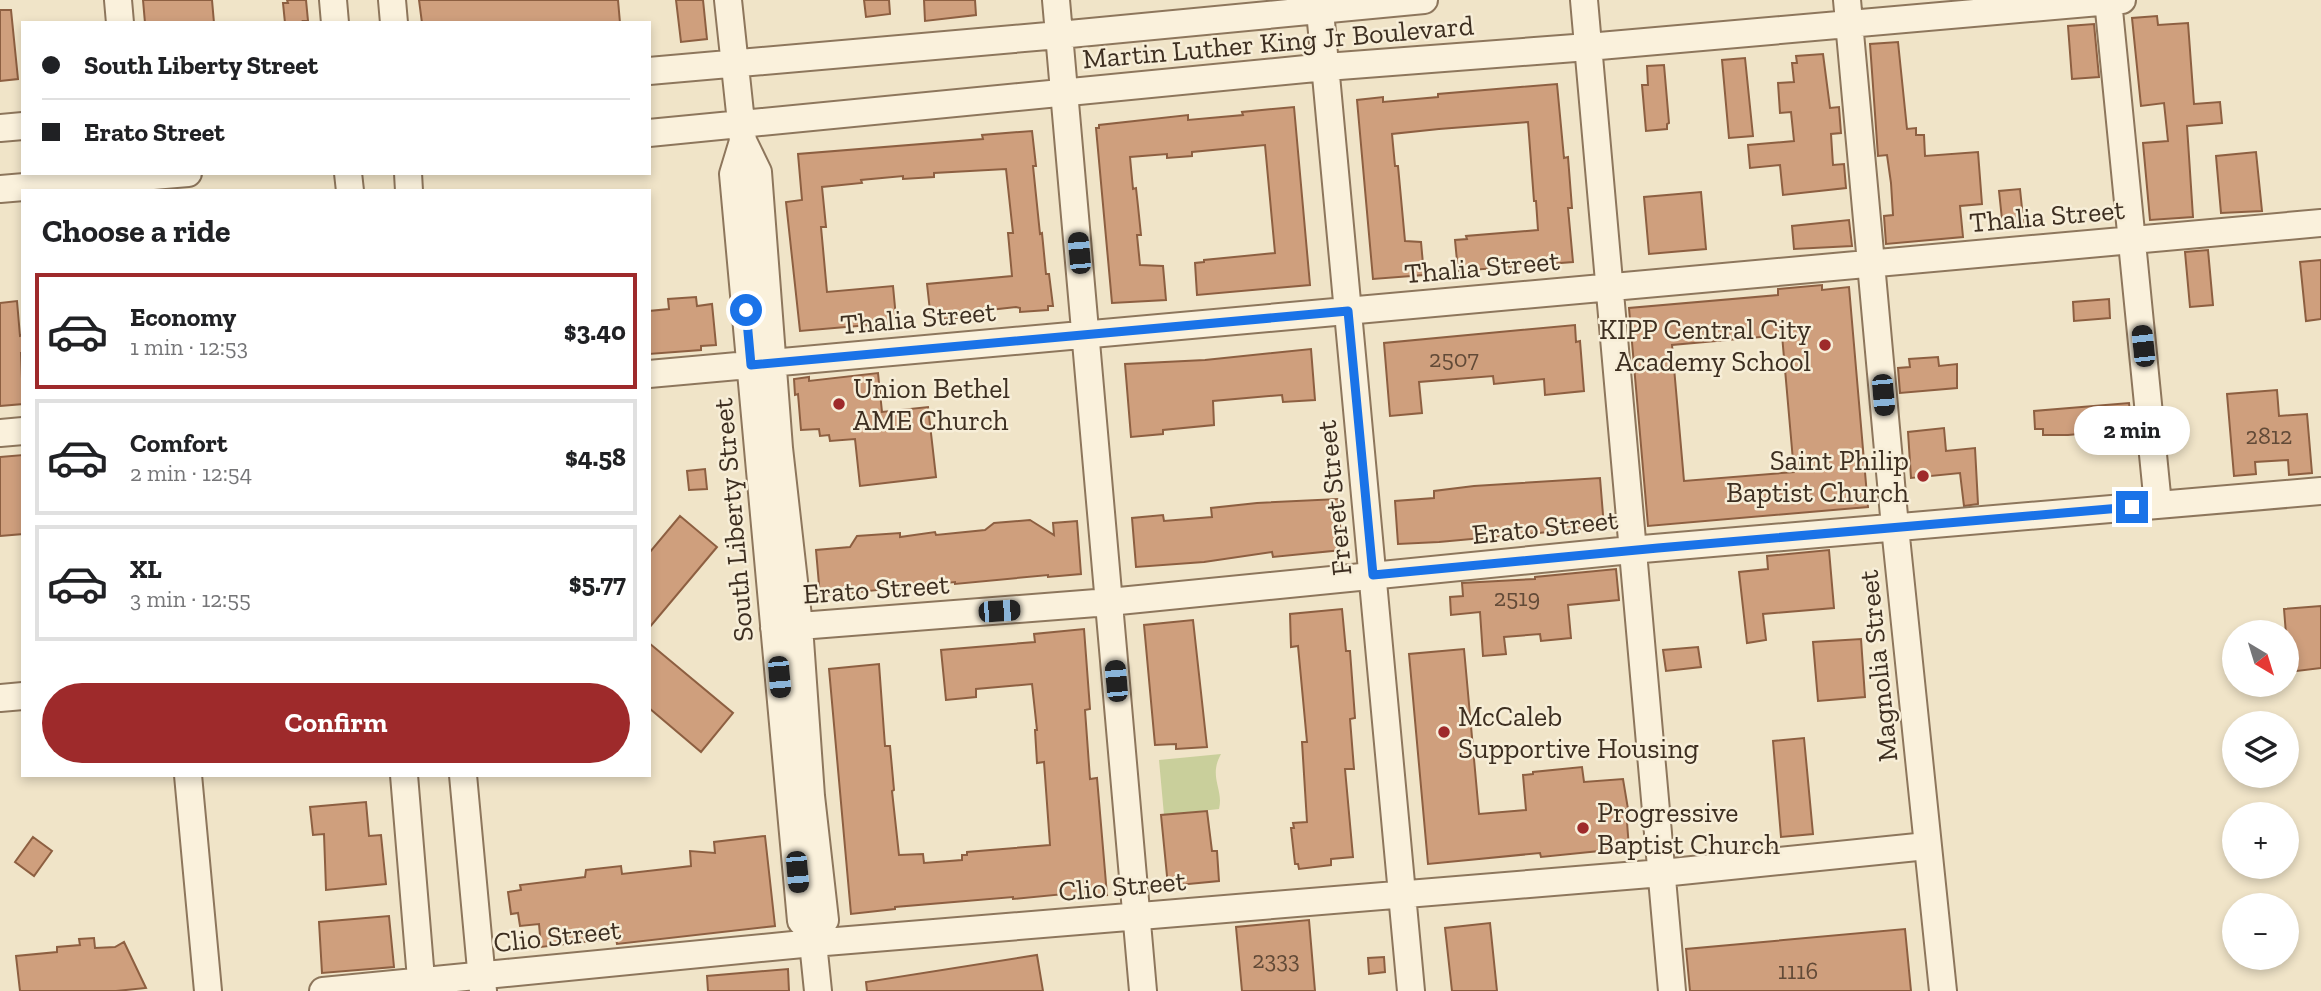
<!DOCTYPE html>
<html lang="en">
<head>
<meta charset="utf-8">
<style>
  body { margin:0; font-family:"Zilla Slab",serif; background:#f6f6f6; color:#202124; height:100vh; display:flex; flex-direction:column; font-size:26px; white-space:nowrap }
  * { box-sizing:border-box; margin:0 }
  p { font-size:23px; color:#757577 }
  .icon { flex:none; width:38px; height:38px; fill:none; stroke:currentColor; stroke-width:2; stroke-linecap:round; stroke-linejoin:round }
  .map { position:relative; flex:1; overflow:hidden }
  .panel { position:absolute; left:21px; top:189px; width:630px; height:588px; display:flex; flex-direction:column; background:#fff; border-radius:0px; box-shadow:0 4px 10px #0003 }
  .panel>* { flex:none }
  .guide { position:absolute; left:21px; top:21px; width:630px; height:154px; border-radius:0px; box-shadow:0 4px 10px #0003; display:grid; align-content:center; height:154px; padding:0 21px; background:#fff }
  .needle { width:46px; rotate:142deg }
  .controls { position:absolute; left:2222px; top:620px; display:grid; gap:14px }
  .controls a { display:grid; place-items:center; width:77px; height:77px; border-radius:50%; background:#fff; box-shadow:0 4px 10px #0003; font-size:35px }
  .end { position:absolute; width:32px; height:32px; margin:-16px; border:9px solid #1a73e8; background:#fff; box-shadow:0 0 0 4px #fff }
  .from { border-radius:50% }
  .bubble { position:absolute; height:49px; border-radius:24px; background:#fff; box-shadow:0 4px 10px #0003; font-size:23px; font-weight:800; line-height:49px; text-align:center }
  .car { position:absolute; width:21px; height:42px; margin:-21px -10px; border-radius:9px; box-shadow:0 0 5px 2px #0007; background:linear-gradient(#222 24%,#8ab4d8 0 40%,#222 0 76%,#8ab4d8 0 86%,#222 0) }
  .guide b { display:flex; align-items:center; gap:24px; height:66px; font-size:26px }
  .guide b+b { border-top:2px solid #e0e0e0 }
  .guide i { width:18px; height:18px; background:#202124 }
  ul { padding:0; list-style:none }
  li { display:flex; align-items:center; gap:21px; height:116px; margin:0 14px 10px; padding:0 7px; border:4px solid #e0e0e0; border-radius:0px }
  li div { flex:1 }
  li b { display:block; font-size:26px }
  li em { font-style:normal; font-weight:800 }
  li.current { border-color:#9e2a2b }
  li>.icon { width:63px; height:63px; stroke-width:1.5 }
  h2 { padding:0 21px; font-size:32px; line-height:84px }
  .cta { display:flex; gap:14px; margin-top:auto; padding:14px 21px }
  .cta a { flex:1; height:80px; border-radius:42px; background:#9e2a2b; color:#fff; font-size:28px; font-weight:800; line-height:80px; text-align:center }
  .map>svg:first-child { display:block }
  .green { fill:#c9cf9b }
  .building { fill:#cf9f7d; stroke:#8d5f41; stroke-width:2; fill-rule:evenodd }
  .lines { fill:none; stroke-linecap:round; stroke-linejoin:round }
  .minor-casing { stroke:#8d765c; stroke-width:30 }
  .minor { stroke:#faf1dc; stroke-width:26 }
  .route { stroke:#1a73e8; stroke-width:9 }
  .poi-dot { fill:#9e2a2b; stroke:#f7eed8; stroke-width:2.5 }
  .labels { text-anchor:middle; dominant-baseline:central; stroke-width:5; stroke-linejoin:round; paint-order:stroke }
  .number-label { font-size:24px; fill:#624a37 }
  .street-label { font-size:28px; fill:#3d2e20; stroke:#f7eed8 }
  .poi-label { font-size:28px; fill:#3d2e20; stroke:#f7eed8; text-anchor:start }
</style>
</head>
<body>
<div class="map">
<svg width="2321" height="991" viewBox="0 0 2321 991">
  <rect width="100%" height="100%" fill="#f0e4c8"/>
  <path class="green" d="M1221 754C1208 777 1224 789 1219 809L1164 815 1159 760Z"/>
  <path class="building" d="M143 0H212L214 23H145Z
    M287 0H306L308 21H303L304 23H285L283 3H288Z
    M419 0H618L620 23H422Z
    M676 0H703L707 39 681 42Z
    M864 0H889L890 14 866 17Z
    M924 0H975L976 15 925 21Z
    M0 10H11L18 79 0 81Z
    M2157 16 2158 25 2188 23 2194 104 2220 102 2222 123 2187 126 2193 217 2150 220 2143 143 2168 141 2164 103 2141 106 2132 18Z
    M2094 24 2099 77 2072 79 2068 26Z
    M1898 42 1907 129 1916 128V135H1924L1925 156 1978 152 1982 204 1960 206 1963 237 1886 244 1884 216 1893 215 1891 183 1887 155 1878 156 1870 44Z
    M1823 54 1830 108 1839 107 1841 133 1831 134 1833 165 1844 164 1846 188 1783 195 1780 165 1750 168 1748 145 1794 141 1791 112 1780 113 1778 83 1794 82 1792 63H1797L1796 56Z
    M1745 58 1753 136 1729 138 1722 60Z
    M1664 65 1669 123 1667 124V129L1646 131 1642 85H1648L1647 66Z
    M1557 84 1564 158 1568 157 1572 208H1568L1573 262 1458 271 1455 240 1467 239 1466 236 1538 230 1536 201H1534L1528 122 1439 129 1392 134 1395 166H1398L1405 241 1421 242 1424 275 1373 279 1357 100 1383 97V102L1438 97V94Z
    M1294 107 1310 285 1197 295 1195 263 1204 262V260L1275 253 1265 145 1192 152V156L1167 158V154L1130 157 1133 189 1136 188 1138 206 1141 235H1137L1140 265 1163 266 1166 300 1112 303 1096 128H1099V125L1188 115V120L1243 115 1242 112Z
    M1032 131 1036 166H1033L1040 234 1042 233 1046 274H1049L1053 306H1048V310L1020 312V308L1016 307 981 311V316L931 320 927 284 1012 276 1008 233H1013L1006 169 934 173V177L903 179V176L861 180 862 183 822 187 826 227H821L827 292 893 286 896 318 892 319V323L800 331 786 202 802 200 798 154 983 139 982 135Z
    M2256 152 2262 211 2221 213 2216 156Z
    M2020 189 2024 227 2003 229 1999 191Z
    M1701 192 1706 249 1649 254 1644 197Z
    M1849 220 1852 246 1794 249 1792 226Z
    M2208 250 2213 305 2190 307 2185 252Z
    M2321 260V319L2306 321 2300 262Z
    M1822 285V290L1849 287 1868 507 1648 526 1629 308 1778 295V289ZM1782 335 1794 472 1684 481 1672 345Z
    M696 297 697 306 712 304 716 345 701 346V350L649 354V311L669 309 668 299Z
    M2109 299 2110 318 2074 321 2073 302Z
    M17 301 20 336 23 335V353H21L23 404 0 406V303Z
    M1575 325 1576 342 1580 341 1584 391 1545 395 1544 379 1494 384 1493 376 1419 382 1422 413 1390 416 1384 343Z
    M1311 349 1315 400 1283 402 1282 395 1213 401 1214 425 1163 430V434L1131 437 1125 364 1205 360Z
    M1938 357 1939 366 1957 364V388L1900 393 1898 368 1910 367 1909 359Z
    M878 373 882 412 928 407 936 477 860 486 855 439 830 441 829 435 820 436 819 429 801 430 798 394 795 395 794 379 809 377V381Z
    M2277 390 2279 416 2307 414 2312 473 2289 475 2288 460 2255 462 2256 474 2234 476 2227 394Z
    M2129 403 2132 429 2068 435H2043V429H2035L2034 411Z
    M1944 428 1946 451 1975 448 1978 504 1964 506 1960 473 1911 478 1908 432Z
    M23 455V534L0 536V457Z
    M705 469 707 489 689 490 687 471Z
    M1600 478 1604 527 1439 542 1398 544 1395 501 1434 498V491L1474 486Z
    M1338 499 1342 550 1273 557 1272 552 1204 562 1136 567 1132 518 1163 515 1164 521 1212 517 1211 508 1257 503Z
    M680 516 717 547 649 628V553Z
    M1030 520 1054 535 1053 523 1077 521 1081 574 1048 577V575L955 584V582L820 596 816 550 850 547 857 536 900 533V537L935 532 936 535 985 530 994 523Z
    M1829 550 1834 608 1763 614 1766 640 1747 643 1739 572 1768 569 1767 556Z
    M1616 569 1619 600 1568 605 1571 638 1541 641 1540 634 1504 637 1506 654 1483 656 1480 612 1451 615 1450 597 1463 596 1462 583 1535 579V577Z
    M2321 606V668L2289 672 2284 609Z
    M1342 609 1346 651H1350L1355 718 1350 719 1354 769H1345L1353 857 1331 859V865L1299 869 1298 864H1295L1291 828H1294L1293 823 1307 822 1302 742H1307L1298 646 1291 647 1290 614Z
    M1193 620 1207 747 1176 749V744L1155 745 1144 625Z
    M1084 629 1090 709 1085 710 1090 779 1097 778 1107 895 1064 899V894L1013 899V897L895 907V909L851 914 829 669 879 664 885 746H890L894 790 892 791 899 855 923 854 924 863 962 860V855H967V852L1050 845 1044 762 1037 763 1035 730H1037L1032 684 976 689V697L946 700 941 650 1035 642 1034 634Z
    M1861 639 1865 697 1818 701 1813 642Z
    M649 643 733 713 701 752 649 708Z
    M1698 647 1701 667 1666 671 1663 650Z
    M1464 649 1479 814 1526 810 1523 775 1533 774V772L1582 767 1584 782 1623 779 1628 809H1626L1629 848 1541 857 1540 853 1428 864 1409 654Z
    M1804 738 1813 834 1781 837 1773 741Z
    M366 802 369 836 381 835 386 884 326 890 324 834 313 835 310 807Z
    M1207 811 1212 851H1217L1219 881 1168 886 1161 815Z
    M765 836 775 926 617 944 616 938 541 947 539 924 520 926 518 913 511 914 508 892 521 890 520 885 585 877 586 870 621 866 622 874 691 866 690 851 715 853 714 842Z
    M33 837 52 851 34 876 15 862Z
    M389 916 394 967 322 973 319 922Z
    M1309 920 1315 991H1242L1236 927Z
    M1490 923 1497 991H1452L1445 928Z
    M1905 929 1911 991H1690L1686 949Z
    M94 938 95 948 115 947 124 942 146 988 116 991H20L16 956 57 952V947L80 945 79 939Z
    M1037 955 1043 991H867L866 982Z
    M1384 957 1385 972 1369 974 1368 958Z
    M788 969 789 991H708L707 976Z"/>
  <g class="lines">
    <defs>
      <path id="minor" d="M118 0 120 23
        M333 0 335 23
        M392 0 394 23
        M728 0 743 141 758 172 779 448 799 626 811 796 825 920 812 933
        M1056 0 1143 991
        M1319 0 1411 991
        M1584 0 1672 991
        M1847 0 1895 527 1943 991
        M2108 0 2158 505
        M649 71 1059 35 1424 0
        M0 128 23 126
        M649 133 1326 67 1588 47 2122 0
        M743 141 733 174 801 921 812 933 818 991
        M348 173 350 191
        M408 173 409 191
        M0 189 188 173
        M649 374 2321 223
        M0 433 23 431
        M774 628 1109 602 1631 550 2321 491
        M0 698 23 696
        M188 775 208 991
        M404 775 422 991
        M463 775 483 991
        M323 991 813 943 1662 873 1927 846"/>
    </defs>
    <use href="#minor" class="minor-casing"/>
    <use href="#minor" class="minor"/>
  </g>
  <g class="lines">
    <path class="route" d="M746 310 751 365 1348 311 1373 575 1658 548 2132 507"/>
  </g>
  <g class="poi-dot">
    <circle cx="1825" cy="345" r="7"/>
    <circle cx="839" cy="404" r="7"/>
    <circle cx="1923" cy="476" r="7"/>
    <circle cx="1444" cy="732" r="7"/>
    <circle cx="1583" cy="828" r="7"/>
  </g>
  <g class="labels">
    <g class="number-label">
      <text x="1454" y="358">2507</text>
      <text x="2269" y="435">2812</text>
      <text x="1517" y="597">2519</text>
      <text x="1276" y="959">2333</text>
      <text x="1798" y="970">1116</text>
    </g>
    <g class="street-label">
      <text transform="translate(1278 42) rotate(-5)">Martin Luther King Jr Boulevard</text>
      <text transform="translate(2047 216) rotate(-5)">Thalia Street</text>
      <text transform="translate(1482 267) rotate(-5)">Thalia Street</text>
      <text transform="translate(918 318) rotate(-5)">Thalia Street</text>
      <text transform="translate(1334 498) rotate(-96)">Freret Street</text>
      <text transform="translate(733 520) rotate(-95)">South Liberty Street</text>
      <text transform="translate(1545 527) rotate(-6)">Erato Street</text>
      <text transform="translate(876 589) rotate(-4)">Erato Street</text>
      <text transform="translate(1878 666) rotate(-96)">Magnolia Street</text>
      <text transform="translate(1122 886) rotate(-5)">Clio Street</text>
      <text transform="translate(557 936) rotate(-6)">Clio Street</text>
    </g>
    <g class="poi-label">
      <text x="1811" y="329" text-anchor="end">KIPP Central City<tspan x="1811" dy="32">Academy School</tspan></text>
      <text x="853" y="388">Union Bethel<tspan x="853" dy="32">AME Church</tspan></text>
      <text x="1909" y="460" text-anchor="end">Saint Philip<tspan x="1909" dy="32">Baptist Church</tspan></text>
      <text x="1458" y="716">McCaleb<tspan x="1458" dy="32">Supportive Housing</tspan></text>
      <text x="1597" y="812">Progressive<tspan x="1597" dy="32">Baptist Church</tspan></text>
    </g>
  </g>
</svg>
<div class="controls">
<a><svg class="needle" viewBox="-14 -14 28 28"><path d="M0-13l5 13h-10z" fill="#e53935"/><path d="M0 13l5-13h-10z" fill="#757577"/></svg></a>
<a><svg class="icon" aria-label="layers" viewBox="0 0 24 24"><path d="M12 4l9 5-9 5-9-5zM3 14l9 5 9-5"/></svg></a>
<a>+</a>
<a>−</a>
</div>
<i class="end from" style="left:746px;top:310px"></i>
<i class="end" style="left:2132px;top:507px"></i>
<div class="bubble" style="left:2074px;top:406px;width:116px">2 min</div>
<i class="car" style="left:1079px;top:253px;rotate:355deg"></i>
<i class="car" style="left:2143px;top:346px;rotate:354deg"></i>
<i class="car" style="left:1883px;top:395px;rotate:175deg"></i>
<i class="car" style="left:999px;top:611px;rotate:86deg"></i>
<i class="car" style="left:779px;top:677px;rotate:175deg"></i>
<i class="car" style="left:1116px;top:681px;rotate:355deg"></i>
<i class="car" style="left:797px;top:872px;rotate:175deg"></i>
<div class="guide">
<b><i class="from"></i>South Liberty Street</b>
<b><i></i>Erato Street</b>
</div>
<section class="panel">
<h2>Choose a ride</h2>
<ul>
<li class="current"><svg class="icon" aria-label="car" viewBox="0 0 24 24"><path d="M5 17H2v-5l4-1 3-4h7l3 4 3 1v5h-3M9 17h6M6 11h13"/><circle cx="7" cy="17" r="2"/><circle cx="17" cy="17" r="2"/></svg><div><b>Economy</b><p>1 min · 12:53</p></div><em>$3.40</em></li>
<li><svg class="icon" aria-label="car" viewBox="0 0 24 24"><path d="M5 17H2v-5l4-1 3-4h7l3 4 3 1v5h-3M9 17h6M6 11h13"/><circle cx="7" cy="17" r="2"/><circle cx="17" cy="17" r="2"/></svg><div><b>Comfort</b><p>2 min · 12:54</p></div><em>$4.58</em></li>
<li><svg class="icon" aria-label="car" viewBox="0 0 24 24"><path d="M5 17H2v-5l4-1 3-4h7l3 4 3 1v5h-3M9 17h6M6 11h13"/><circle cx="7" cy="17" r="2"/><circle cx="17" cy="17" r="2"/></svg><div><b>XL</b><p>3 min · 12:55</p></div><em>$5.77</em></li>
</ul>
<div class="cta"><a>Confirm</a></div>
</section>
</div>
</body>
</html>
